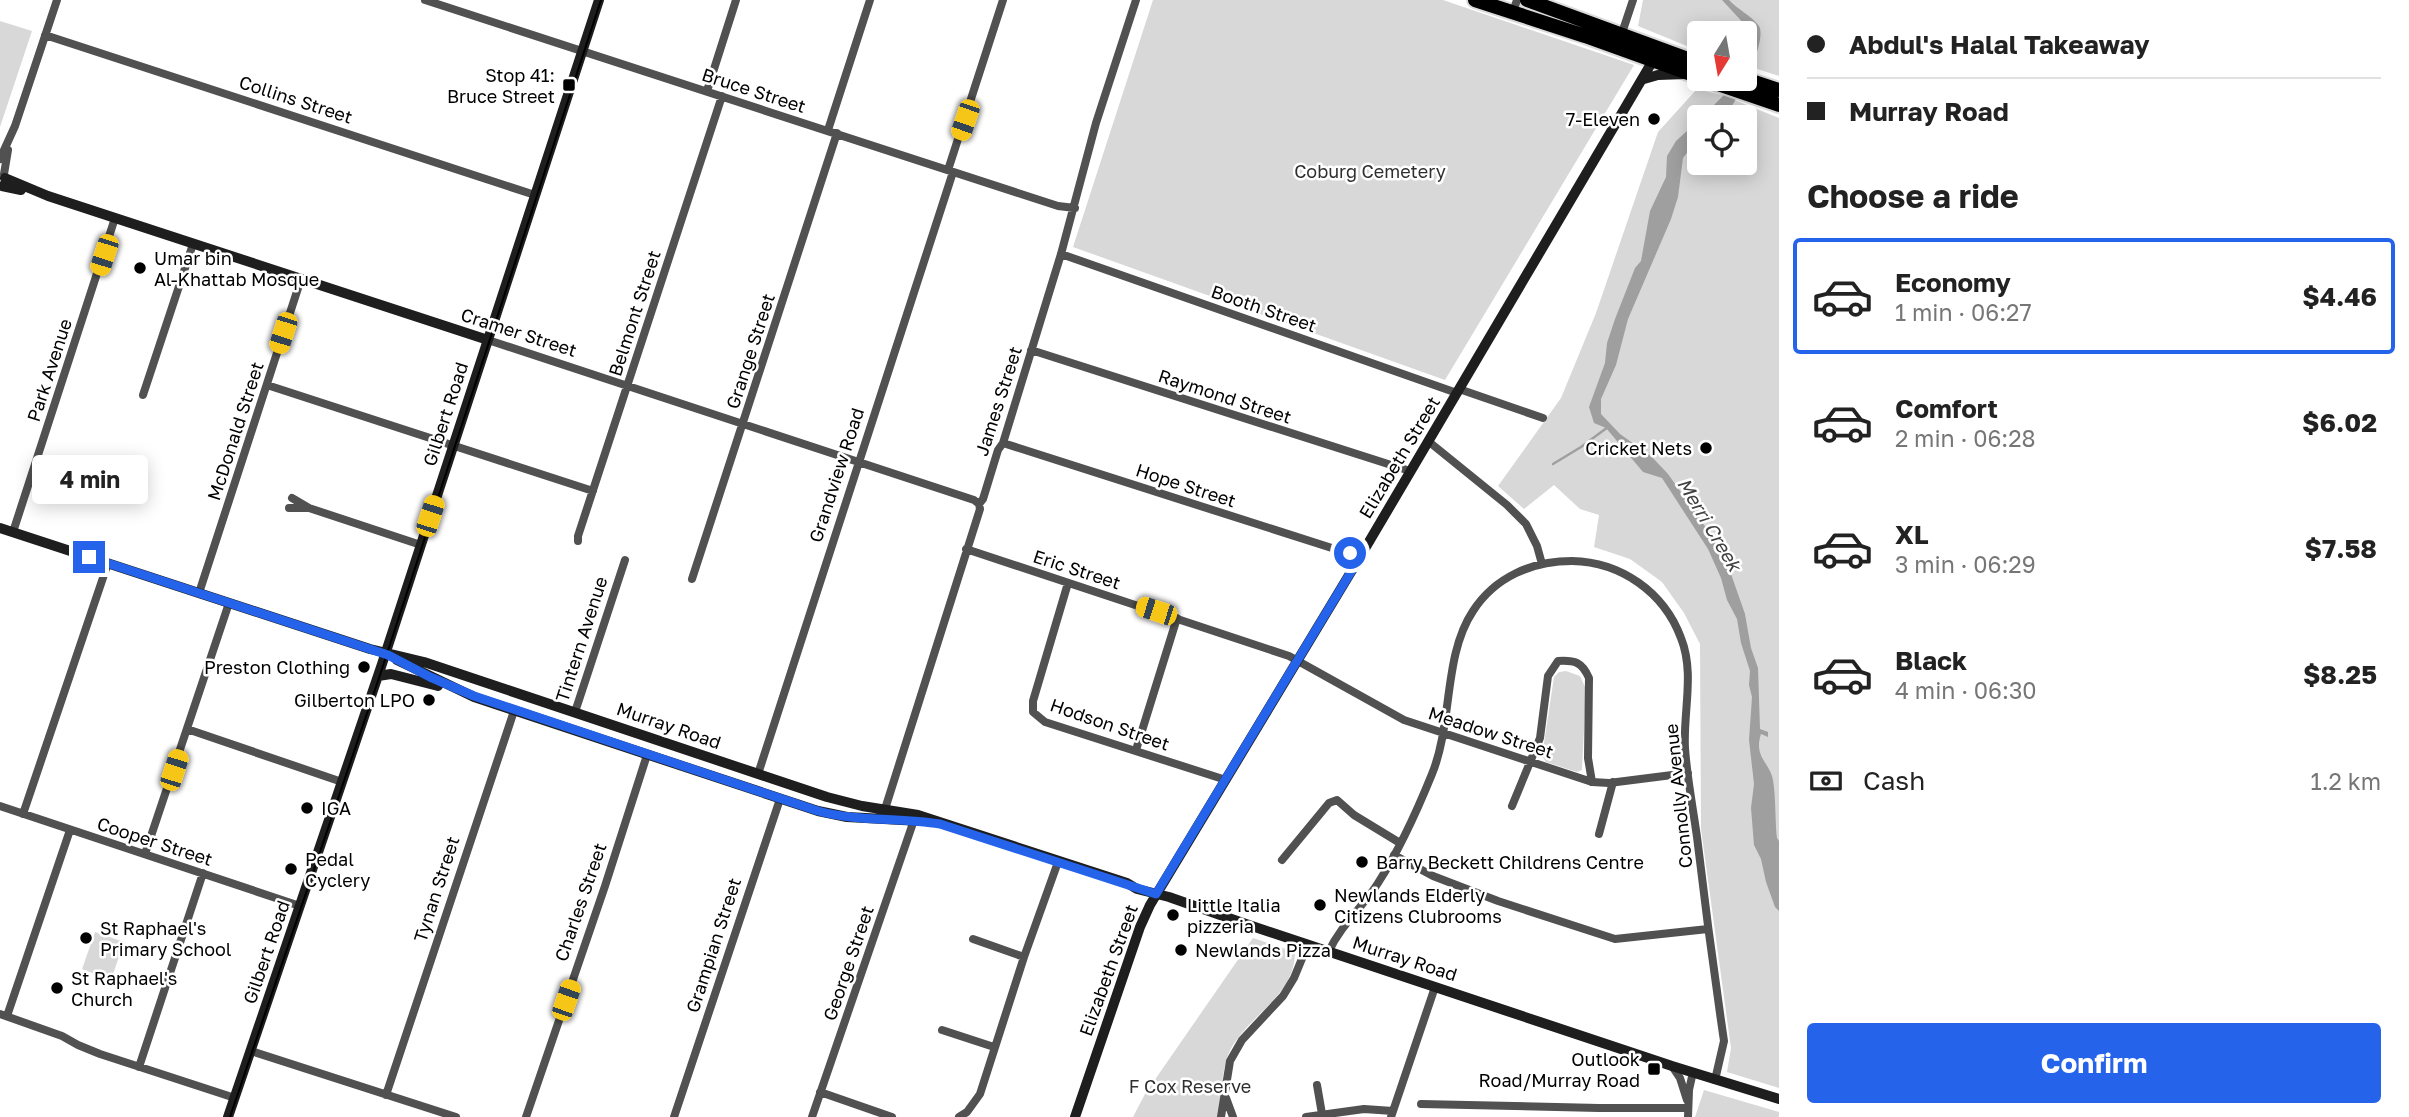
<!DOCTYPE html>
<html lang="en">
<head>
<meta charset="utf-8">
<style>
  body { margin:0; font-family:"Golos Text",sans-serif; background:#f6f6f6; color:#222; height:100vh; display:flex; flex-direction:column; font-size:26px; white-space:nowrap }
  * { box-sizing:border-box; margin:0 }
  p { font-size:23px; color:#767676 }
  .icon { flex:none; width:38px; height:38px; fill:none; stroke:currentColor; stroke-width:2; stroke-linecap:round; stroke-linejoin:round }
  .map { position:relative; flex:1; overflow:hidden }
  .panel { display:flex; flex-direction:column; background:#fff; width:630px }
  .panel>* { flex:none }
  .guide { display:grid; align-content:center; height:154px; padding:0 28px; background:#fff }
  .needle { width:46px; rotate:191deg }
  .tools { position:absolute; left:1687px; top:21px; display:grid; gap:14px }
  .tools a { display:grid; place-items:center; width:70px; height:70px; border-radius:7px; background:#fff; box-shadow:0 4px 18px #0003; font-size:35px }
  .end { position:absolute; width:32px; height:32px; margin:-16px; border:9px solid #2563eb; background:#fff; box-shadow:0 0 0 4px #fff }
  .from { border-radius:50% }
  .bubble { position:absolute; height:49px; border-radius:7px; background:#fff; box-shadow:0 4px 18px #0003; font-size:23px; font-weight:700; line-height:49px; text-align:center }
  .car { position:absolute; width:21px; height:42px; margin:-21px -10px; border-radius:9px; box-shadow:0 0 5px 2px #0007; background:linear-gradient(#f5c518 24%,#345 0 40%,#f5c518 0 76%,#345 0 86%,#f5c518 0) }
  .guide b { display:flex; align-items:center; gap:24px; height:66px; font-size:26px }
  .guide b+b { border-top:2px solid #e0e0e0 }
  .guide i { width:18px; height:18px; background:#222 }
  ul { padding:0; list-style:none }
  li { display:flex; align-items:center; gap:21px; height:116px; margin:0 14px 10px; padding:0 14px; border:4px solid transparent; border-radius:7px }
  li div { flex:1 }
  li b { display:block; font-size:26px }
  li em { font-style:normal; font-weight:700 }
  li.active { border-color:#2563eb }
  li>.icon { width:63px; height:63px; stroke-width:1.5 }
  h2 { padding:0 28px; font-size:32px; line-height:84px }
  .pay { display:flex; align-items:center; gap:18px; height:77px; padding:0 28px; font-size:26px }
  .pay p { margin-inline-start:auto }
  .cta { display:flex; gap:14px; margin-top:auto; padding:14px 28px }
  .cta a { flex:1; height:80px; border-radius:7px; background:#2563eb; color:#fff; font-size:28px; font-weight:700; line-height:80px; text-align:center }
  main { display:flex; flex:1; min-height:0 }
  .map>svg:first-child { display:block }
  .green { fill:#d8d8d8; fill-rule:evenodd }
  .water { fill:#9f9f9f }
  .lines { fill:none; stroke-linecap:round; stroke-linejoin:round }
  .stream { stroke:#9f9f9f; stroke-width:2.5 }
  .highway-casing { stroke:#dbdbdb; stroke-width:18 }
  .street { stroke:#515151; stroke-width:8 }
  .secondary { stroke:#1e1e1e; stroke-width:10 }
  .highway { stroke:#000; stroke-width:14 }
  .tram { stroke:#000; stroke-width:2 }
  .route { stroke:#2563eb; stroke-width:9 }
  .poi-dot { fill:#000; stroke:#fff; stroke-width:2.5 }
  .labels { text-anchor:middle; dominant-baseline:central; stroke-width:5; stroke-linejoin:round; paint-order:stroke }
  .poi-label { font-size:18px; fill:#000; stroke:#fff; text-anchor:start }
  .street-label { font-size:18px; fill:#000; stroke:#fff }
  .park-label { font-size:18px; fill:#2f2f2f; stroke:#fff }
  .water-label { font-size:19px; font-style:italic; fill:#404040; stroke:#fff }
</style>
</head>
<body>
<main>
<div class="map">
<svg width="1779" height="1117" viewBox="0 0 1779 1117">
  <rect width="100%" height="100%" fill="#fff"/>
  <path class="green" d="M1153 0H1443L1634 65 1445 380 1073 247Z
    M1643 0H1779V76L1745 65V33H1699V51L1638 26Z
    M0 21 32 31 0 127Z
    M1697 89 1722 95 1779 118V1088L1727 1072 1731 1048 1701 829 1700 644 1684 613 1662 582 1630 559 1594 547 1599 515 1580 509 1554 485 1524 509 1498 486 1561 398 1596 313 1658 132ZM1699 117H1745V163H1699Z
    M1566 671 1580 676 1586 689 1582 770 1577 772 1546 762 1542 756 1554 677 1559 672Z
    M95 932 124 942 111 980 82 969Z
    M1253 938 1295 952C1295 993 1255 1012 1235 1042 1219 1065 1224 1092 1218 1117H1133L1145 1094Z
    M1704 1090 1779 1112V1117H1695Z"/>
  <path class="water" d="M1722 0H1729C1737 9 1752 16 1759 26 1768 42 1735 103 1725 117H1702L1723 96 1731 79H1745L1747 27Z
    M1699 120V137L1683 158 1678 197 1671 219 1628 319 1616 365 1601 399V414L1620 434 1651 456 1668 474 1714 539 1731 574 1745 614 1751 648 1758 668 1760 729 1768 732V737L1761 734C1754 755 1767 761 1772 776 1776 790 1775 822 1777 838L1779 841V911L1775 907 1766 882 1761 859 1754 845 1751 808 1754 784 1749 740 1752 697 1749 685 1750 671 1741 643 1737 619 1727 600 1721 578 1708 549 1662 478 1643 472 1606 428 1594 423 1589 407 1605 363 1607 343 1615 319 1635 268 1641 261 1650 211 1666 177 1667 156 1676 141Z"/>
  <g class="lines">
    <path class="stream" d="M1553 464 1581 447 1608 427"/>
    <defs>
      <path id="highway" d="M1475 0 1585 36 1699 77
        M1527 0 1699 63
        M1703 79 1779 105
        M1745 79 1779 90"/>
    </defs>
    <use href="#highway" class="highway-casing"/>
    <path class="street" d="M425 0 1058 206 1075 208
      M1513 12 1517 0
      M1622 33 1633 0
      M45 35 535 195
      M707 91 736 0
      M828 130 870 0
      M0 159 15 126 57 0
      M948 170 1003 0
      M4 174 8 150
      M1061 254 1457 393
      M488 340 974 500 979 504
      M1031 350 1410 471
      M267 385 593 491
      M1459 389 1543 418
      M143 395 193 244
      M1428 441 1507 505 1526 524 1537 546 1542 564
      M1003 443 1360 557
      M292 498 309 508 421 545
      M289 508H306
      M13 532 115 218
      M578 541V536L722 96
      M966 549 1289 656 1404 720 1592 782 1609 783 1688 773
      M692 579 837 133
      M1068 583 1033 701V712L1045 722 1226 780
      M199 593 301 279
      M575 712 625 560
      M187 729 342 782
      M1136 750 1177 618
      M758 774 953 172
      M0 806 300 906
      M1512 806 1540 738 1548 676 1558 661C1575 660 1582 662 1589 678L1588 758 1592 782
      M885 809 980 509 979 504 983 499 998 450 1003 443 1061 254 1096 123 1136 0
      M23 814 108 563
      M1599 834 1613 782
      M145 854 229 603
      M1394 855 1433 876 1498 901 1615 939 1708 929
      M1282 860 1329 803 1337 800 1354 815 1400 843
      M973 939 1024 957
      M1329 951C1341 925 1363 907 1378 883 1400 849 1417 811 1432 774 1453 723 1443 656 1473 611 1495 577 1532 561 1572 561 1621 562 1664 592 1681 638 1695 673 1683 712 1685 748 1687 778 1693 808 1697 837 1705 905 1714 973 1724 1041L1715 1080
      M0 1014 62 1036 78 1045 100 1054 235 1098
      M7 1016 70 830
      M942 1030 994 1047
      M251 1051 456 1117
      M1672 1066 1680 1078 1687 1100
      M139 1067 203 873
      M1317 1085 1322 1114
      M820 1092 892 1117
      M386 1095 514 711
      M1226 1098 1233 1117
      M1421 1104 1599 1108H1687
      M526 1117 605 886 647 755
      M674 1117 780 799
      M812 1117 914 820
      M959 1117 967 1112 980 1094 1024 957 1058 862
      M1221 1117 1230 1061 1242 1040 1283 996 1294 978 1308 944
      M1306 1117 1364 1109 1393 1111
      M1391 1117 1435 987
      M1688 1117 1689 1090 1693 1072"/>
    <path class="secondary" d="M1644 79 1658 75 1686 74
      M5 178 48 196 488 340
      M2 186 21 190
      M0 528 370 649 424 662 827 797 862 806 918 815 1127 883 1137 889 1169 897 1243 923 1672 1066 1779 1099
      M397 660 474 697 818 811 847 817 920 821
      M378 676 391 674 438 686
      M228 1117 382 664 599 0
      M1075 1117 1140 927 1150 905 1360 557 1655 57"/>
    <use href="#highway" class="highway"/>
    <path class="tram" d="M230 1117 380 675 601 0"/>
  </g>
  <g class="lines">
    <path class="route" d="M89 557 388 655 430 677 474 696 818 811C858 822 899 817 940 824L1156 894 1360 557 1350 553"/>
  </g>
  <g class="poi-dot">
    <rect x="562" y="78" width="14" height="14" rx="3.5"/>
    <circle cx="1654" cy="119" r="7"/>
    <circle cx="140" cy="268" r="7"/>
    <circle cx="1706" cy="448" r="7"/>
    <circle cx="364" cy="667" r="7"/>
    <circle cx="429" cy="700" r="7"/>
    <circle cx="307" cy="808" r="7"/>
    <circle cx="1362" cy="862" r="7"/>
    <circle cx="291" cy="869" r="7"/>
    <circle cx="1320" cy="905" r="7"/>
    <circle cx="1173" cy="915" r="7"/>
    <circle cx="86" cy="938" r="7"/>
    <circle cx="1181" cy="950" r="7"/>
    <circle cx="57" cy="988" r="7"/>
    <rect x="1647" y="1062" width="14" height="14" rx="3.5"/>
  </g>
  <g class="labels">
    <g class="poi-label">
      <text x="555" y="75" text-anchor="end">Stop 41:<tspan x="555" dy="21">Bruce Street</tspan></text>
      <text x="1640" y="119" text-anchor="end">7-Eleven</text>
      <text x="154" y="258">Umar bin<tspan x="154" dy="21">Al-Khattab Mosque</tspan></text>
      <text x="1692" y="448" text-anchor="end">Cricket Nets</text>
      <text x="350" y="667" text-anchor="end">Preston Clothing</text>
      <text x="415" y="700" text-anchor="end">Gilberton LPO</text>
      <text x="321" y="808">IGA</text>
      <text x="305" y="859">Pedal<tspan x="305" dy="21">Cyclery</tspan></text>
      <text x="1376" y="862">Barry Beckett Childrens Centre</text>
      <text x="1334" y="895">Newlands Elderly<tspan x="1334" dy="21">Citizens Clubrooms</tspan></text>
      <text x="1187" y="905">Little Italia<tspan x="1187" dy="21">pizzeria</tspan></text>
      <text x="100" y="928">St Raphael's<tspan x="100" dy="21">Primary School</tspan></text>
      <text x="1195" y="950">Newlands Pizza</text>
      <text x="71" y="978">St Raphael's<tspan x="71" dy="21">Church</tspan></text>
      <text x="1640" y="1059" text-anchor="end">Outlook<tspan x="1640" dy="21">Road/Murray Road</tspan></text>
    </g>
    <g class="street-label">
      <text transform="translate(754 90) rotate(18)">Bruce Street</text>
      <text transform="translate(296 99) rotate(18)">Collins Street</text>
      <text transform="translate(1264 308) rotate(19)">Booth Street</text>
      <text transform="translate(634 313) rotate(-72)">Belmont Street</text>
      <text transform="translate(519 332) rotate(18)">Cramer Street</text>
      <text transform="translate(750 351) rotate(-72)">Grange Street</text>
      <text transform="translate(49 370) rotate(-72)">Park Avenue</text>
      <text transform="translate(1225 396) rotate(18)">Raymond Street</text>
      <text transform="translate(998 401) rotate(-72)">James Street</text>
      <text transform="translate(445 414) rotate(-72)">Gilbert Road</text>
      <text transform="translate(235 431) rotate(-72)">McDonald Street</text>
      <text transform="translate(1399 457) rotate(-59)">Elizabeth Street</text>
      <text transform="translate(836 475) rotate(-72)">Grandview Road</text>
      <text transform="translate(1186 485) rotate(18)">Hope Street</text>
      <text transform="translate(1077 569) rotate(18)">Eric Street</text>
      <text transform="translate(581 639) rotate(-72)">Tintern Avenue</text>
      <text transform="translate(1110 724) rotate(19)">Hodson Street</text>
      <text transform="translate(669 725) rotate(19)">Murray Road</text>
      <text transform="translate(1491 732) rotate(18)">Meadow Street</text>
      <text transform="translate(1678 796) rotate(-96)">Connolly Avenue</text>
      <text transform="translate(155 841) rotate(18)">Cooper Street</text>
      <text transform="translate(436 889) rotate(-72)">Tynan Street</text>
      <text transform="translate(580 902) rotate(-71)">Charles Street</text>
      <text transform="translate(713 945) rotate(-72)">Grampian Street</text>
      <text transform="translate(266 952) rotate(-71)">Gilbert Road</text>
      <text transform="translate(1405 958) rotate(18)">Murray Road</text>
      <text transform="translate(848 963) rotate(-71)">George Street</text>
      <text transform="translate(1108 970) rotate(-70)">Elizabeth Street</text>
    </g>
    <g class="park-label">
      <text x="1370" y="171">Coburg Cemetery</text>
      <text x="1190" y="1086">F Cox Reserve</text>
    </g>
    <g class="water-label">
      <text transform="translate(1710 524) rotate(59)">Merri Creek</text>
    </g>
  </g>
</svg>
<div class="tools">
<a><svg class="needle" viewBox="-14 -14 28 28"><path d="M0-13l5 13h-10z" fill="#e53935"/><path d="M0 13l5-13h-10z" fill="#767676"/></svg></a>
<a><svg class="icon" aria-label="locate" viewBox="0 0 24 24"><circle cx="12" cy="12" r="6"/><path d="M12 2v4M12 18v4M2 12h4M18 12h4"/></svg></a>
</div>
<i class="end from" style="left:1350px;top:553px"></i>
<i class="end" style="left:89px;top:557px"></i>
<div class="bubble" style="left:32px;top:455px;width:116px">4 min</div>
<i class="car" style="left:965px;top:120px;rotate:199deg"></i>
<i class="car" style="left:104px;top:255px;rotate:198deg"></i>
<i class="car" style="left:283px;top:333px;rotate:198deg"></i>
<i class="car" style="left:430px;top:516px;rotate:18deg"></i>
<i class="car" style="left:1156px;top:611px;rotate:288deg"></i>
<i class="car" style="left:174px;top:770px;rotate:18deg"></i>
<i class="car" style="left:566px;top:1000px;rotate:19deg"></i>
</div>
<section class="panel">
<div class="guide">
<b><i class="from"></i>Abdul's Halal Takeaway</b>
<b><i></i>Murray Road</b>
</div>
<h2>Choose a ride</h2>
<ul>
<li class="active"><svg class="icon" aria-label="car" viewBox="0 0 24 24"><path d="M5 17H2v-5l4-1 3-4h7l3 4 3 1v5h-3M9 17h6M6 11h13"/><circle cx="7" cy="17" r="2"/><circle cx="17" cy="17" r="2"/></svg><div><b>Economy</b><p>1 min · 06:27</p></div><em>$4.46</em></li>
<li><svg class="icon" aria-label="car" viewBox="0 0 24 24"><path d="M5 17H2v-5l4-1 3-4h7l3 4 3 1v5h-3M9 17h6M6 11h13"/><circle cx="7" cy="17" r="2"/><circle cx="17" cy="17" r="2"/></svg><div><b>Comfort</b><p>2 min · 06:28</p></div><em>$6.02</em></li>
<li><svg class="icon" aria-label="car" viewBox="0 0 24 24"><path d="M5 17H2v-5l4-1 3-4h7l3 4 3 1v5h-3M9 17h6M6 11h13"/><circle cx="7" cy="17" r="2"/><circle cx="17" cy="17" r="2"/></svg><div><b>XL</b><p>3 min · 06:29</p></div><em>$7.58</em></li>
<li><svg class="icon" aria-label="car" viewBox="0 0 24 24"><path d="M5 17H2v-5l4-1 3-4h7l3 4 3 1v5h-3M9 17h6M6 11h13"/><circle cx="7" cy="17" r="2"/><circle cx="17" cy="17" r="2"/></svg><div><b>Black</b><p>4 min · 06:30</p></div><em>$8.25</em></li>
</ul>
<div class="pay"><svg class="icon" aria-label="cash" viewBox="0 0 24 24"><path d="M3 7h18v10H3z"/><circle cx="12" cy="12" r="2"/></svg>Cash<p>1.2 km</p></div>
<div class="cta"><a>Confirm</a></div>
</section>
</main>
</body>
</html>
